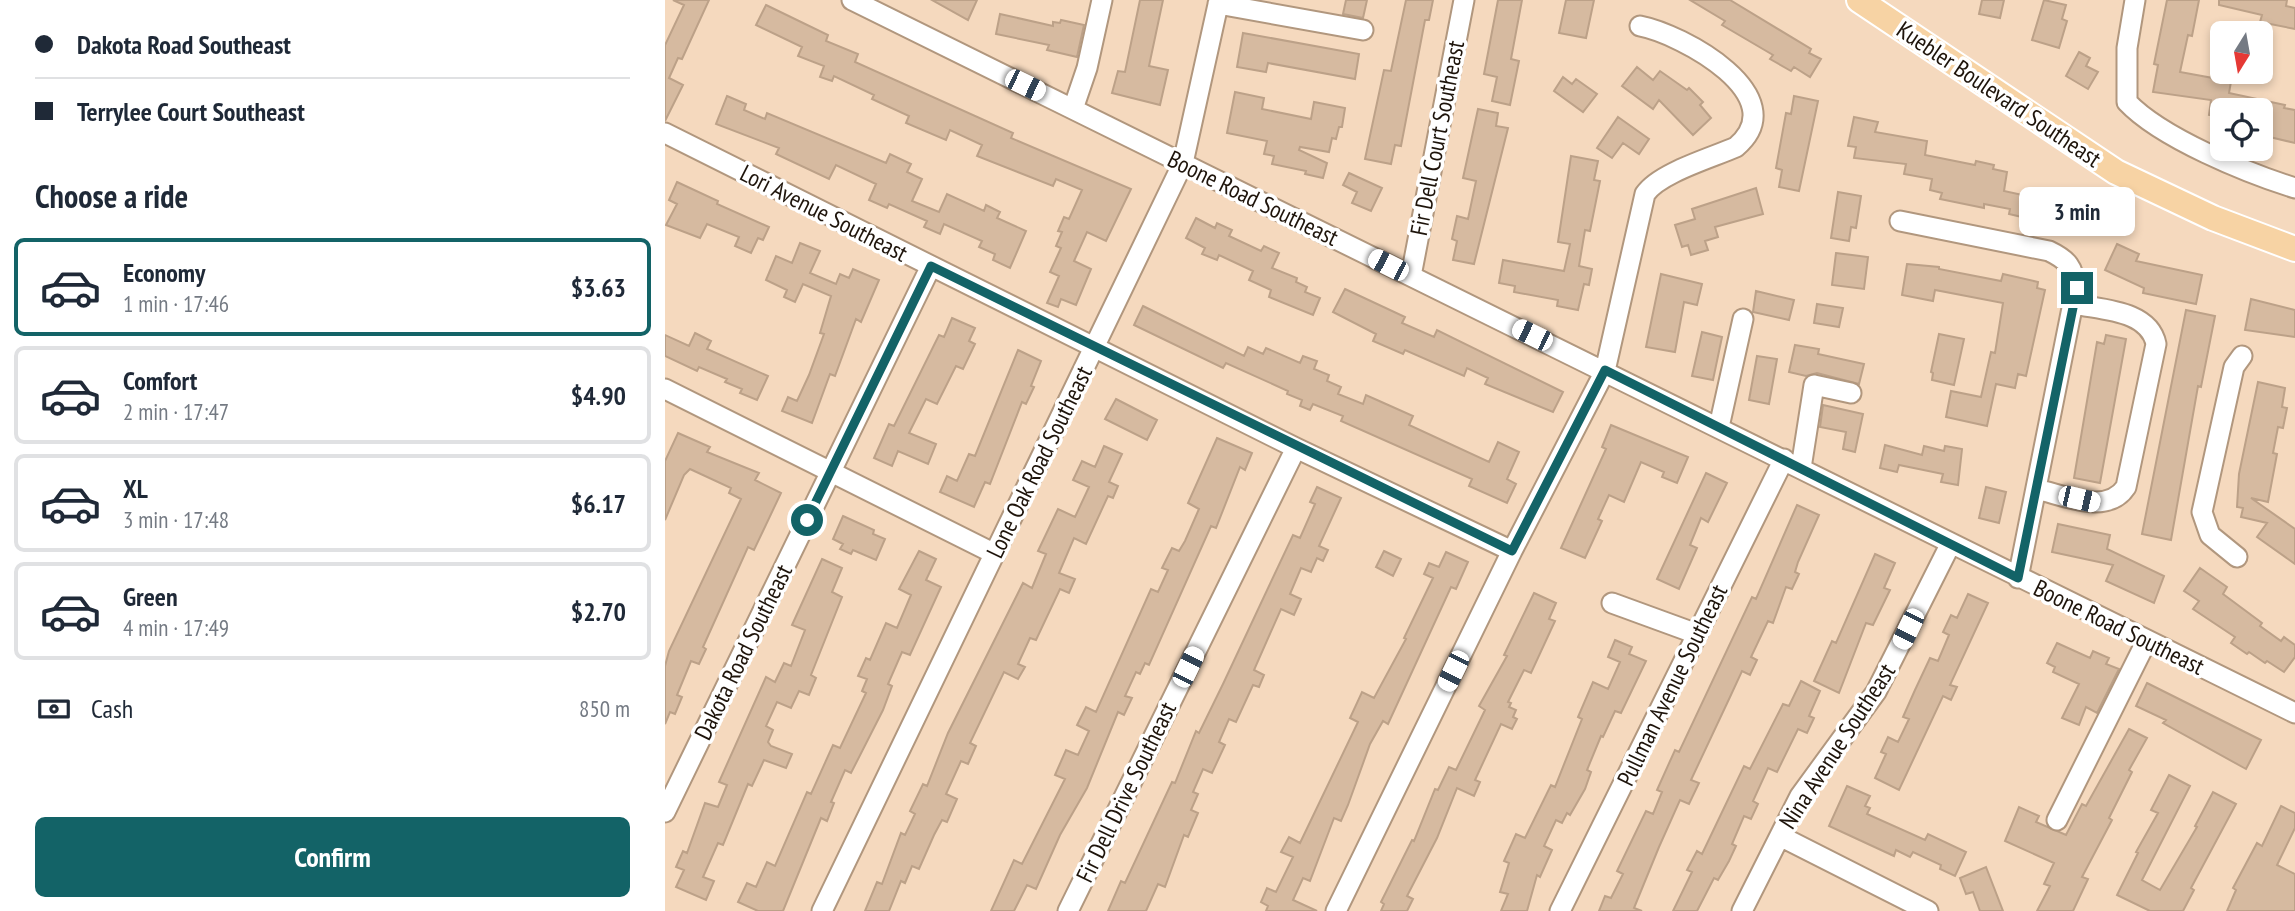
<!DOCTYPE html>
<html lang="en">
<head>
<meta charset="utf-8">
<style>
  body { margin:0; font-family:"PT Sans Narrow",sans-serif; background:#f2f2f3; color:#1f2937; height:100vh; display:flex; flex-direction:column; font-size:26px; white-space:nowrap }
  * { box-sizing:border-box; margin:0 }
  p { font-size:23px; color:#747a83 }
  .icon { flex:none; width:38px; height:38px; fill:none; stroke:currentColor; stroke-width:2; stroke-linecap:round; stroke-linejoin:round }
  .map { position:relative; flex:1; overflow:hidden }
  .sheet { display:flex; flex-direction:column; background:#fff; width:665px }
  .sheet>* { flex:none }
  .hud { display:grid; align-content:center; height:154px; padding:0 35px; background:#fff }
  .needle { width:46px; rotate:191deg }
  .controls { position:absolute; left:1545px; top:21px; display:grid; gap:14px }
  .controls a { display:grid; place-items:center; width:63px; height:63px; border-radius:10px; background:#fff; box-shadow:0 4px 10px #0003; font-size:35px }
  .end { position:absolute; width:32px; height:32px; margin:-16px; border:9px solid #136367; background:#fff; box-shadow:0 0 0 4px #fff }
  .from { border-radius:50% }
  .bubble { position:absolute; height:49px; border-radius:10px; background:#fff; box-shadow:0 4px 10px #0003; font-size:23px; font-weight:700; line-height:49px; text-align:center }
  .car { position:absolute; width:21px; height:42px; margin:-21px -10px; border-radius:9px; box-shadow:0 0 5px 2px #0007; background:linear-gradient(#fff 24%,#345 0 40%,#fff 0 76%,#345 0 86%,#fff 0) }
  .hud b { display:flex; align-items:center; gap:24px; height:66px; font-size:26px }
  .hud b+b { border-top:2px solid #e0e1e3 }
  .hud i { width:18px; height:18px; background:#1f2937 }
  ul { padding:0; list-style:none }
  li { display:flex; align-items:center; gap:21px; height:98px; margin:0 14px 10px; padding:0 21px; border:4px solid #e0e1e3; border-radius:10px }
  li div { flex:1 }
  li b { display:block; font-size:26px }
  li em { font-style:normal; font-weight:700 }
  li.current { border-color:#136367 }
  li>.icon { width:63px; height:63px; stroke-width:1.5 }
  h2 { padding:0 35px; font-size:32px; line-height:84px }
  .pay { display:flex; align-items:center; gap:18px; height:77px; padding:0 35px; font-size:26px }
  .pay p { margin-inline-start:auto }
  .button { display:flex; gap:14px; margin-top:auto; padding:14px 35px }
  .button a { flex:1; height:80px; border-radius:10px; background:#136367; color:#fff; font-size:28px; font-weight:700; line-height:80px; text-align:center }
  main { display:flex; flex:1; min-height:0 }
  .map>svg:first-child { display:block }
  .building { fill:#d6baa0; stroke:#bca188; stroke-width:2 }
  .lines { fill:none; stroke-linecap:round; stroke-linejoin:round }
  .minor-casing { stroke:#b1977e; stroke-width:23 }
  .major-casing { stroke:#fff; stroke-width:28 }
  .minor { stroke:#fff; stroke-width:19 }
  .major { stroke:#f7d3a4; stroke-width:24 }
  .route { stroke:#136367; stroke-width:9 }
  .labels { text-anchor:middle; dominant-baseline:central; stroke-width:7; stroke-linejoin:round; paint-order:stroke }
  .street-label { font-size:24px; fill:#1e140b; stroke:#fff }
</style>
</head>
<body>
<main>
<section class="sheet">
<div class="hud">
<b><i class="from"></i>Dakota Road Southeast</b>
<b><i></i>Terrylee Court Southeast</b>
</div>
<h2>Choose a ride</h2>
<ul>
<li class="current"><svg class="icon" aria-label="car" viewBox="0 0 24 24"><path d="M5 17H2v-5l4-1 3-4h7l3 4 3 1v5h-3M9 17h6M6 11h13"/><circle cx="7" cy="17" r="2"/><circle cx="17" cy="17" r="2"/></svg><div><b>Economy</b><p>1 min · 17:46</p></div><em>$3.63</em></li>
<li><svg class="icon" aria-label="car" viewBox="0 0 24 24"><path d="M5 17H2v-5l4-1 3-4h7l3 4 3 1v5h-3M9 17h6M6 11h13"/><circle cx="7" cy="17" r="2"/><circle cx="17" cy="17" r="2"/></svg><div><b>Comfort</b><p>2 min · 17:47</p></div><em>$4.90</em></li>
<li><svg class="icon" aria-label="car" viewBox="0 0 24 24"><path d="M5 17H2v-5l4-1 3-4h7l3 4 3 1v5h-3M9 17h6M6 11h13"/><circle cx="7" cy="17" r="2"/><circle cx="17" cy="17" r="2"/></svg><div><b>XL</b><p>3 min · 17:48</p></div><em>$6.17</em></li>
<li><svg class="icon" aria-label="car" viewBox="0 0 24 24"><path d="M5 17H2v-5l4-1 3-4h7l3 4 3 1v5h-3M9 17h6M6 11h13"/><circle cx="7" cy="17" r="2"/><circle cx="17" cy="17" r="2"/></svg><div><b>Green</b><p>4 min · 17:49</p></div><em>$2.70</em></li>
</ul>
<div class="pay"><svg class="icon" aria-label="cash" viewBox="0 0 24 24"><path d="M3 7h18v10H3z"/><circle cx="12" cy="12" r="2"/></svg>Cash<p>850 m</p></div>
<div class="button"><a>Confirm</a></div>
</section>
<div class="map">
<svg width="1630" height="911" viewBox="0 0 1630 911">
  <rect width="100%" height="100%" fill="#f5d9be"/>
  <path class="building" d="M8 0H44L17 59 13 58 4 78 18 85 0 121V45L19 5Z
    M267 0H312L303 20Z
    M475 0H498L484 66 503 70 495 105 447 93 453 71 460 72Z
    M681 0H702L698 18 678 14Z
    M741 0H768L764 20H760L736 146 730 145 726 164 700 159 719 70 726 71Z
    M833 0H857L846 59 854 61 845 105 827 101 832 77 819 74Z
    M901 0H929L921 38 894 33Z
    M1025 0H1065L1146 49 1144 53 1156 59 1145 77 1129 67 1126 71 1105 59 1108 55 1057 25 1060 21Z
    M1317 0H1339L1335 18 1314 14Z
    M1379 0 1401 5 1397 19 1402 21 1394 48 1367 40Z
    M1502 0H1534L1527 36 1523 35 1515 72 1548 78 1549 73 1567 76 1564 93 1620 105 1619 108 1630 110V143L1596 135V110H1558V117L1544 115 1546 100 1488 92 1493 65 1489 64Z
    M1554 0H1622L1621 6 1630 8V29L1595 22 1597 15 1554 5Z
    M101 5 163 35 161 41 193 54 190 62 348 133 346 138 466 189 441 241 422 232 409 261 426 269 411 305 396 299 393 307 382 303 394 276 385 272 396 248 391 246 397 232 393 231 399 217 404 219 417 190 391 179 388 186 312 156 317 145 285 130 281 140 241 123 244 116 207 99 209 95 169 76 167 81 155 77 159 66 133 56 137 47 91 25Z
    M335 14 388 26V22L395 23 396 20 419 25 412 57 382 50 384 45 331 34Z
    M578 33 694 54 690 79 603 63 601 72 572 67Z
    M1414 52 1425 58 1421 66 1433 72 1423 89 1401 76Z
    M972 67 988 80 995 71 1022 90 1024 88 1038 102 1035 105 1046 118 1028 135 994 100 988 109 957 86Z
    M898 77 907 84 911 79 932 94 918 112 889 91Z
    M570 92 599 98 597 109 646 119 649 102 680 108 677 127H674L671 139 667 138 664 152 635 147 634 150 662 163 658 178 640 174 641 171 607 164 609 156 599 154 602 141 562 133Z
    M62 96 81 104 79 110 100 119 102 113 221 163 225 154 246 164 242 172 257 179 247 201 274 212 282 194 319 211 321 205 335 212 332 218 361 231 345 268 328 260 330 254 314 247 317 241 279 224 275 234 259 227 262 221 224 204 222 208 204 200 211 184 171 165 164 179 111 154 114 148 51 124Z
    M1129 96 1153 101 1134 191 1114 187 1117 170 1111 168 1121 113 1126 114Z
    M813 109 833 113 831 126 843 128 809 264 788 260 792 241 787 239 792 216 803 219 811 181 798 178Z
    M953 117 984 139 974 154 958 143 947 158 932 148Z
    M1189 117 1213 122 1210 132 1262 141 1260 155 1310 165 1311 161 1329 165 1328 169 1342 172 1339 191 1395 203 1391 225 1344 214 1345 209 1319 204V208L1275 199 1277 193 1265 190 1267 179 1239 174 1241 164 1189 158 1191 147 1183 146Z
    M906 156 933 161 929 180 935 181 925 231 920 230 914 266 927 269 924 285 919 284 913 310 892 306 893 300 849 292 850 286 834 283 838 260 899 271 905 244 893 242Z
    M684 173 717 188 706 211 687 203 692 192 678 185Z
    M12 182 53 201 52 204 104 227 98 240 93 238 86 253 70 246 74 237 42 224 35 238 1 225 12 204 4 200Z
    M1091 188 1098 214 1050 227 1053 237 1040 241 1043 250 1026 255 1023 245 1017 247 1010 225 1030 219 1027 209Z
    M1173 192 1196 196 1191 228 1186 227 1184 241 1166 238Z
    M531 218 550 228 552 223 567 230 564 236 596 251 599 246 614 253 607 268 632 278 631 282 642 287 640 292 655 298 648 315 604 297 606 290 584 280 588 271 554 255 552 260 537 254 540 248 521 238Z
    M135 243 155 251 145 273 171 284 175 274 184 278 188 269 214 280 196 322 191 319 170 376 165 374 147 423 117 411 123 397 132 401 144 375 159 334 155 333 166 296 138 284 130 302 119 297 122 290 101 280 111 256 127 263Z
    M1452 244 1474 254 1471 261 1537 275 1531 304 1478 293 1479 288 1440 270Z
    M1171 253 1203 257 1199 289 1167 285Z
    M1242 264 1274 267V269L1336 281 1338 274 1373 282 1372 288 1380 290 1361 376 1353 374 1350 388 1331 384 1322 426 1281 417 1286 391 1316 397 1326 352 1330 353 1338 303 1270 290 1268 301 1237 295Z
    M996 274 1037 284 1032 305 1019 302 1010 352 981 347Z
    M680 289 740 317 737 323 769 337 772 330 898 392 888 412 820 384 823 378 802 368 799 376 740 350 738 354 708 341 711 334 668 312Z
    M1091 291 1129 300 1124 320 1088 312Z
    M1586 299 1630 310V337L1580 330Z
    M1152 304 1178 308 1174 327 1149 323Z
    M478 306 579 356 583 347 598 354 601 348 635 363 638 356 652 361 649 369 664 375 662 381 676 387 673 394 698 404 701 395 712 400 748 416 744 425 824 462 833 442 854 452 842 479 851 484 842 503 804 486 807 479 676 421 678 416 648 404 645 410 635 406 637 400 622 394 623 391 561 363 558 368 469 325Z
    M1521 310 1550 316 1536 387 1533 386 1506 540 1477 534Z
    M287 318 310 328 304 341 310 344 298 369 291 366 272 404 261 399 244 433 271 444 263 464 233 451 227 466 209 458 224 424 229 426 274 335 279 337Z
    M1037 332 1057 337 1048 380 1027 376Z
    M30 333 46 341 42 349 103 376 92 400 75 393 77 389 60 382 62 379 34 367 32 371 0 356V335L24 346Z
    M1274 334 1299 339 1289 385 1267 380 1268 373 1266 372Z
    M1441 335 1461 339 1435 483 1409 478 1432 342 1439 344Z
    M1130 345 1154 349 1153 354 1199 364 1194 384 1152 373 1141 376 1124 372Z
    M353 350 376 361 366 386 369 387 361 404 357 402 325 484 320 482 309 507 275 492 282 476 292 481 304 454 310 456Z
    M1092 356 1112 359 1104 404 1084 400Z
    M1593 382 1620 388 1617 407 1622 408 1618 428 1613 427 1608 453 1612 454 1603 502 1586 498 1630 529V564L1592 537 1602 523 1576 517 1578 508 1572 507 1574 474Z
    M451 399 492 420 482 440 440 419Z
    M1158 405 1198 414 1190 452 1178 449 1181 432 1155 427Z
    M946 425 1023 457 1012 483 997 477 999 472 976 462 959 502 944 495 933 519 937 521 920 558 896 548 941 449 937 447Z
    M13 433 45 447 42 452 94 473 90 480 116 493 89 550 83 547 38 647 41 649 34 664 26 661 12 695 17 697 10 714 5 712 0 724V666L4 651 76 499 64 493 66 488 25 469 19 475 0 520V461Z
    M552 438 587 453 580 470 575 467 551 528 546 526 484 665 480 663 475 674 471 672 460 696 467 698 459 715 453 712 422 788 395 835 371 889 362 885 349 911H326L349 860 357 864 400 779 390 775 401 750 413 755 424 731 412 725 421 707 431 712 486 589 493 592 503 570 497 568 507 548 514 551 520 541 534 509 523 503Z
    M1220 445 1257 455 1259 446 1279 451 1280 446 1297 449 1293 485 1276 482 1278 474 1234 465 1232 472 1215 468Z
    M439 446 457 454 444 482 453 486 448 498 443 496 421 544 409 538 394 573 410 579 404 593 395 589 371 640 365 638 353 664 360 667 353 679 339 672 305 743 311 746 303 764 296 761 281 794 292 799 282 822 277 820 269 835 254 869 247 866 240 883 236 881 224 911H200L212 882 217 884 236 833 240 835 250 814 245 811 258 784 262 786 283 733 358 583 367 588 381 554 373 551 393 509 410 517 424 487 408 480 417 461 430 467Z
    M1041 473 1062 483 1043 522 1036 518 1025 545 1032 548 1014 589 992 579Z
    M652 487 676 498 654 546 663 550 658 561 652 558 646 572 636 568 625 594 636 599 629 615 616 609 589 670 599 675 594 687 588 685 571 722 564 719 554 742 560 745 547 773 538 769 528 792 533 794 526 810 533 813 523 837 519 835 500 887 493 884 481 911H443L456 881 460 883 507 782 510 783 531 731 534 733 558 684 628 535 635 538 650 504 645 502Z
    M1321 487 1341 492 1334 523 1314 518Z
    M1132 505 1154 515 1133 562 1130 572 1134 574 1127 589 1121 587 1108 623 1103 621 1086 657 1092 660 1085 675 1077 671 1065 697 1026 780 1034 783 1024 804 1015 800 994 847 969 908 977 911H934L940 896 946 898 958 874 952 871 981 811 988 814 997 792 992 790 1010 750 1014 752 1087 597 1091 599Z
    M178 516 209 530 208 534 220 539 211 560 188 550 186 554 175 549 178 544 168 539Z
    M1393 524 1445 535 1442 549 1499 576 1489 603 1441 581 1448 565 1387 552Z
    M254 551 271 559 261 580 276 587 245 655 237 652 223 684 227 686 218 710 186 773 180 770 166 802 169 803 162 821 156 818 118 911H93L73 902 82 883 91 887 102 862 110 866 142 792 146 794 168 745 175 748 201 693 197 691 202 679 193 676 201 658 205 660 221 623 232 628 246 595 234 589Z
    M719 551 736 559 728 576 711 567Z
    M781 552 803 562 791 589 786 587 723 724 718 721 705 744 683 805 676 821 669 818 645 881 638 878 628 900 652 911H601L603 906 596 902 602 888 611 892 628 857 616 852 624 837 635 843 693 722 685 718 697 692 709 698 741 639 739 638 768 578 759 574 764 563 774 567Z
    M1210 554 1230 563 1219 588 1225 590 1208 625 1201 623 1174 693 1149 681 1167 641 1171 643Z
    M157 559 177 568 167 592 177 597 146 675 151 678 144 695 134 691 126 708 112 702 101 726 108 730 103 742 106 746 127 754 121 768 99 760 87 786 83 784 58 845 53 843 38 877 49 881 41 900 11 887 19 870 11 867 18 851 22 853 40 803 53 807 62 785 54 782 101 677 110 682 119 663 126 666 140 630 127 625Z
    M1535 568 1562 587 1558 594 1597 623 1595 626 1616 641 1619 637 1630 645V657L1619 672 1602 661 1600 663 1584 652 1582 654 1566 643 1570 637 1528 609 1534 601 1519 591Z
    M869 593 891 603 884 619 890 621 866 673 859 670 843 702 846 703 844 707 851 710 848 717 852 719 847 729 836 724 810 780 815 782 809 796 792 788 772 838 742 896 748 899 742 911H716L719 904 716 902 747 840 749 841 770 789 773 790 784 767 791 770 820 710 814 706 842 656 839 655Z
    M1303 594 1323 603 1285 685 1292 687 1286 700 1278 696 1234 790 1210 778 1221 754 1216 752 1223 737 1233 742 1244 719 1238 717 1250 690 1265 658 1273 661 1284 635 1278 632 1286 615 1292 618Z
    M950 640 967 647 964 654 981 661 956 713 950 711 938 737 936 736 922 770 926 772 920 789 905 815 902 813 897 823 891 820 879 846 887 850 875 877 872 875 862 911H836L843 894 835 892 844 863 839 861 851 834 860 838 886 785 890 787 917 719 913 717 928 682 943 689 955 662 943 657Z
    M1392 643 1425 658 1428 651 1444 658 1441 664 1454 669 1432 713 1421 707 1414 725 1397 718 1414 684 1388 672 1390 667 1382 663Z
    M1136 681 1155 691 1144 716 1149 718 1142 733 1133 729 1112 772 1103 768 1088 801 1093 804 1086 819 1079 816 1067 844 1071 846 1064 861 1053 880 1049 878 1032 911H1008L1027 872 1022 870 1032 851 1037 854 1079 766 1085 769 1118 704 1124 706Z
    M1482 683 1596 740 1581 769 1498 723 1501 720 1471 706Z
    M1464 729 1482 738 1464 770 1467 772 1444 818 1447 820 1417 877 1423 879 1408 911H1372L1385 886 1379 884 1389 863 1340 841 1354 807 1374 816 1371 822 1401 835 1417 804 1421 806Z
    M1504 775 1525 786 1477 880 1495 890 1532 827 1530 826 1548 792 1571 804 1526 888 1529 890 1518 911H1485L1452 895 1473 853 1471 852 1493 813 1486 810Z
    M1182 786 1205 796 1200 806 1205 808 1202 814 1260 840 1263 834 1301 852 1290 876 1275 869 1276 865 1248 852 1245 857 1231 850 1229 856 1164 826Z
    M1616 806 1630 813V828L1612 865 1630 874V911H1562L1571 890 1568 888 1592 843 1597 846Z
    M1321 867 1338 911H1315L1308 892 1301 894 1295 878Z"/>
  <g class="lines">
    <defs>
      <path id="minor" d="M187 0 1630 713
        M1470 0 1462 48V102C1496 138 1582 173 1630 188
        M553 4 698 30
        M408 109 422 68 437 0
        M0 133 631 448 847 551
        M1235 221 1384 251C1403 260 1408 267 1411 288L1353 578
        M746 276 799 0
        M0 389 330 554
        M1054 427 1078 319
        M1136 468 1149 385 1186 393
        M1371 489C1399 495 1442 516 1461 487L1491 344C1484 310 1437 310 1409 304
        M1572 557 1545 535 1537 512 1569 367 1577 356
        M947 603 1032 634
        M0 812 266 266
        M1392 820 1482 640
        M1115 836 1263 911
        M157 911 518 163 554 0
        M403 911 631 448
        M671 911 847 551 940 371 980 194C994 173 1046 158 1071 147 1131 96 1017 34 975 26
        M895 911 1119 459
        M1077 911 1135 796 1211 692 1286 543"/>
      <path id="major" d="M1194 0 1451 172 1548 218 1630 249"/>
    </defs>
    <use href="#minor" class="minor-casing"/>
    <use href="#major" class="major-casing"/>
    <use href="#minor" class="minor"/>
    <use href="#major" class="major"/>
  </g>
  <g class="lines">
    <path class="route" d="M142 520 266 266 847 551 940 370 1353 578 1412 288"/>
  </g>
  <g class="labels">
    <g class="street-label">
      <text transform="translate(1334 94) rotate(34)">Kuebler Boulevard Southeast</text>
      <text transform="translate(772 138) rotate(-79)">Fir Dell Court Southeast</text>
      <text transform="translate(588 198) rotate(26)">Boone Road Southeast</text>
      <text transform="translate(159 213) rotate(27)">Lori Avenue Southeast</text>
      <text transform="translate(374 462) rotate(-64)">Lone Oak Road Southeast</text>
      <text transform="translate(1454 627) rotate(26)">Boone Road Southeast</text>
      <text transform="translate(78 652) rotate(-64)">Dakota Road Southeast</text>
      <text transform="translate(1007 685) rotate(-64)">Pullman Avenue Southeast</text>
      <text transform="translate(1172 746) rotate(-57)">Nina Avenue Southeast</text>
      <text transform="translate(461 792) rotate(-64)">Fir Dell Drive Southeast</text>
    </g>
  </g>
</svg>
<div class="controls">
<a><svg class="needle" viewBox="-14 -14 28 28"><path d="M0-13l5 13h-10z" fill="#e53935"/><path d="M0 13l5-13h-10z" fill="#747a83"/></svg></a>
<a><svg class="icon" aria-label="locate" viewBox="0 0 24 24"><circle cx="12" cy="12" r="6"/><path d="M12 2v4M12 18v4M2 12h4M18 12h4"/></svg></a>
</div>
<i class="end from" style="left:142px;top:520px"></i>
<i class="end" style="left:1412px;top:288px"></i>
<div class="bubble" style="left:1354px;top:187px;width:116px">3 min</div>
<i class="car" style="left:360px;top:85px;rotate:116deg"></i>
<i class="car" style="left:723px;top:265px;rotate:297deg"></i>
<i class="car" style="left:867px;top:335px;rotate:296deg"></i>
<i class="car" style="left:1414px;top:499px;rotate:103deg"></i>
<i class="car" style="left:1243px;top:629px;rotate:206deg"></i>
<i class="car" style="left:523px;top:667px;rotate:26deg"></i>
<i class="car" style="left:788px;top:671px;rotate:206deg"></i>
</div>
</main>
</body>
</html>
